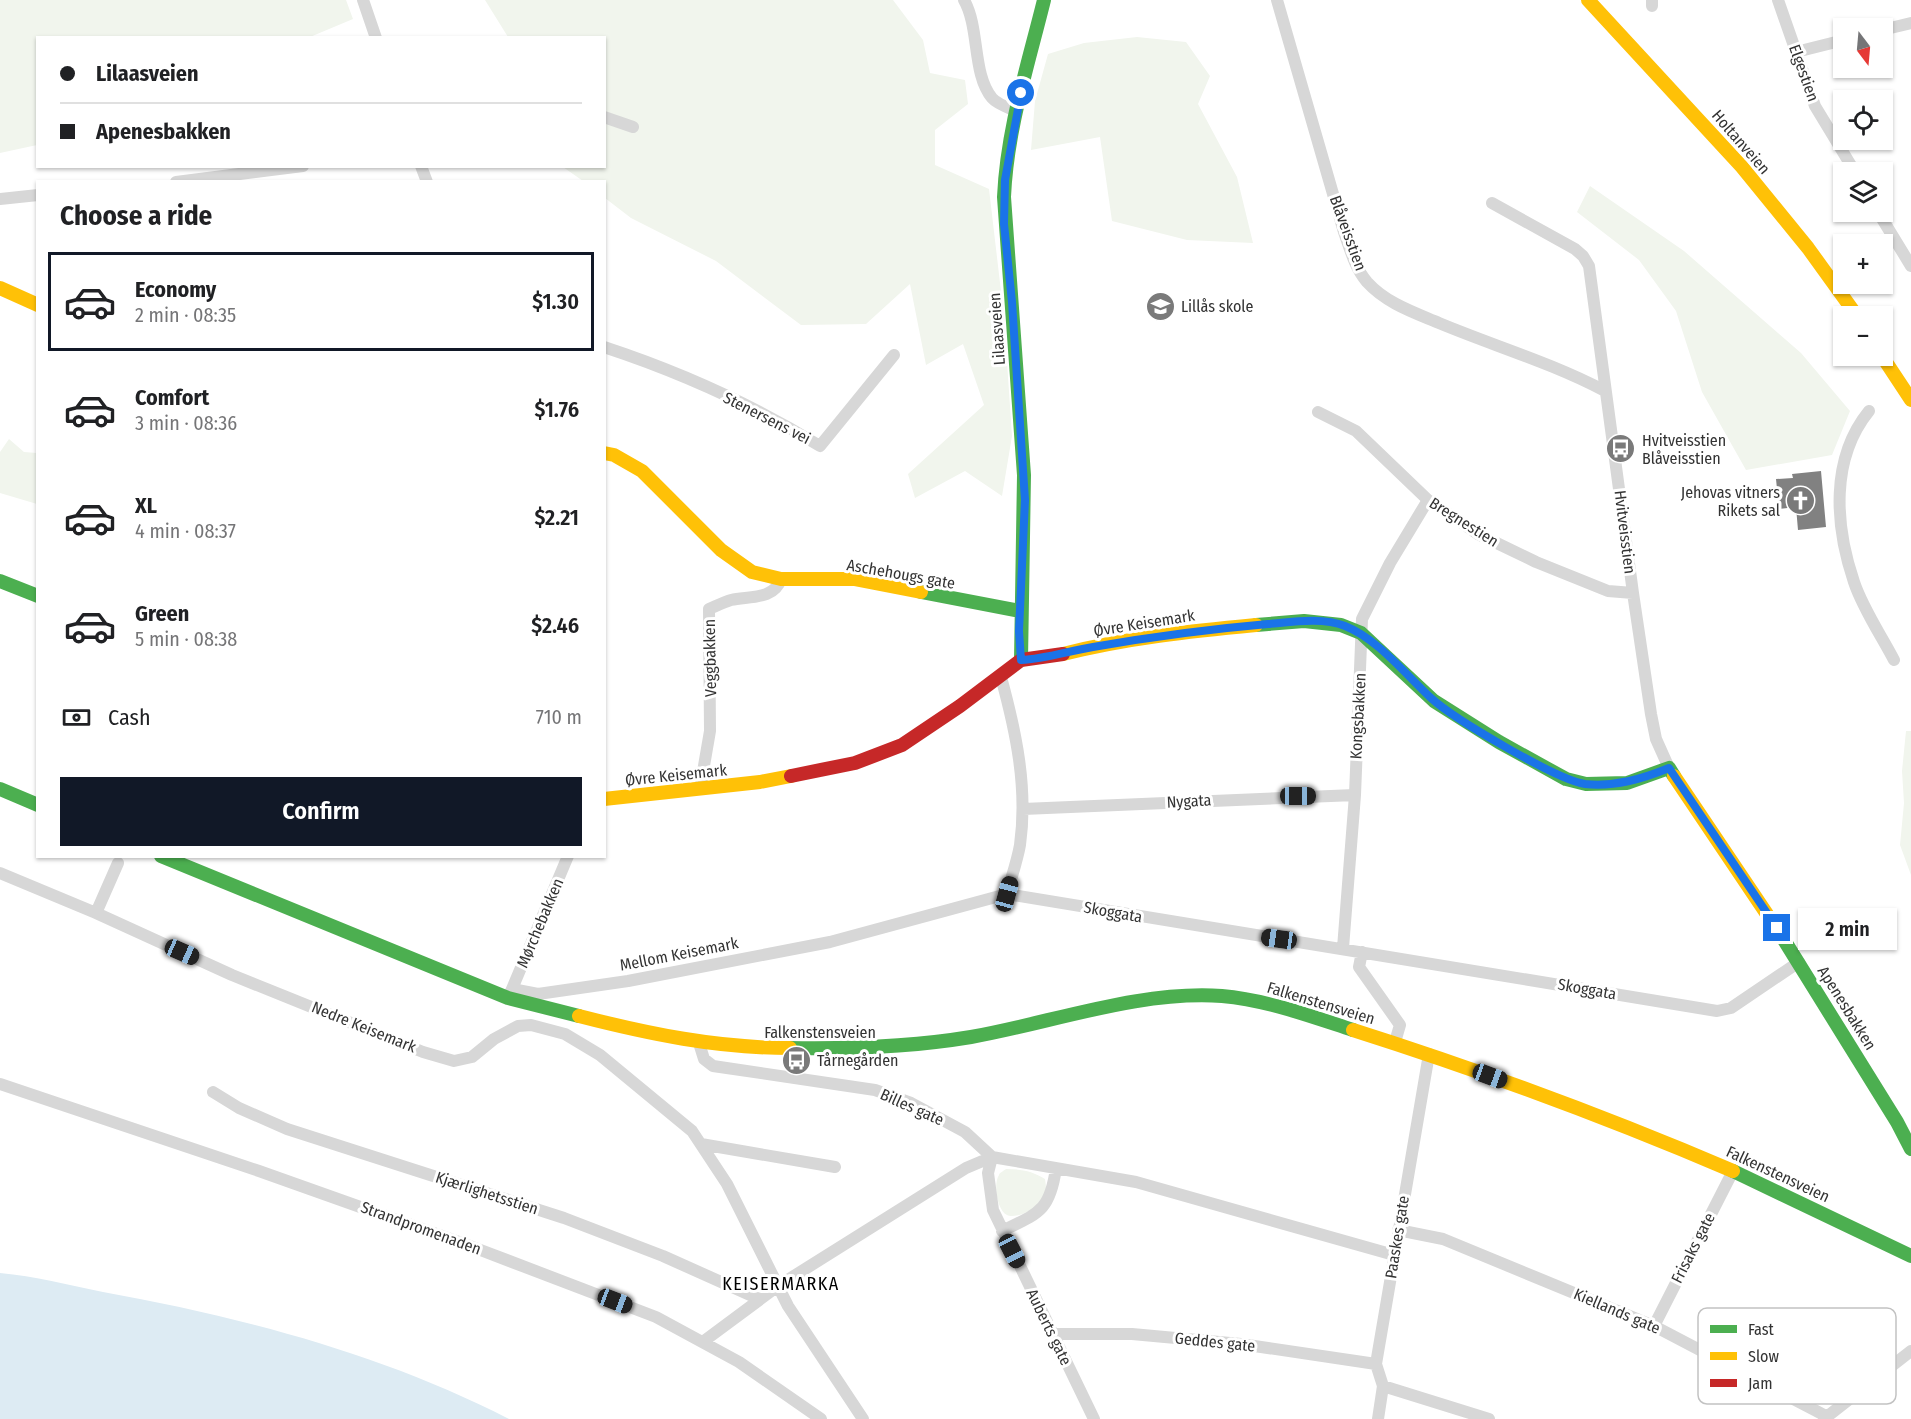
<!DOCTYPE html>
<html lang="en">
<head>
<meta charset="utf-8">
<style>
  body { margin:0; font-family:"Fira Sans Condensed",sans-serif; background:#f2f2f2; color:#202124; height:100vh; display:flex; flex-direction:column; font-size:22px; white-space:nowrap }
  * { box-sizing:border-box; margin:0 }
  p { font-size:20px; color:#757577 }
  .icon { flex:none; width:33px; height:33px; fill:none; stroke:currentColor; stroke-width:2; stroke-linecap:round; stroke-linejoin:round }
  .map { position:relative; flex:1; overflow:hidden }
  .panel { position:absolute; left:36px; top:180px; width:570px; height:678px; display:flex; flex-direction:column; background:#fff; border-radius:0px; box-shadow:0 2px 4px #0004 }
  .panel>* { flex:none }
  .banner { position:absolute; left:36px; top:36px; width:570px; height:132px; border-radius:0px; box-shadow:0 2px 4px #0004; display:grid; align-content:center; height:132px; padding:0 24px; background:#fff }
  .needle { width:39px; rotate:164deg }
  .tools { position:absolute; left:1833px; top:18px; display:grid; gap:12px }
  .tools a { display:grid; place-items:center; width:60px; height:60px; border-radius:0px; background:#fff; box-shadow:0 2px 4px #0004; font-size:30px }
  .end { position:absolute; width:27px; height:27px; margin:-14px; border:8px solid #1a73e8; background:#fff; box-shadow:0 0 0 3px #fff }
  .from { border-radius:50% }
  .bubble { position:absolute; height:42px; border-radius:0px; background:#fff; box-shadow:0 2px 4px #0004; font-size:20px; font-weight:600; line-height:42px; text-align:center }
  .car { position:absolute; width:18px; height:36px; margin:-18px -9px; border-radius:8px; box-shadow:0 0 4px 2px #0007; background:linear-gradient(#222 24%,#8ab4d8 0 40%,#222 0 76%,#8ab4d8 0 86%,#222 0) }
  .banner b { display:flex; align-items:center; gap:21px; height:57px; font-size:22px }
  .banner b+b { border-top:2px solid #e0e0e0 }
  .banner i { width:15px; height:15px; background:#202124 }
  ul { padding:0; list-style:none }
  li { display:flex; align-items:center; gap:18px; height:99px; margin:0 12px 9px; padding:0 12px; border:3px solid transparent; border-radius:0px }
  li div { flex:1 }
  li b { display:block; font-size:22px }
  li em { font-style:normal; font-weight:600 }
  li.active { border-color:#111827 }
  li>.icon { width:54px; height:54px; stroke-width:1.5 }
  h2 { padding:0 24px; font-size:27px; line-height:72px }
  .pay { display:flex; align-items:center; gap:15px; height:66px; padding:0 24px; font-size:22px }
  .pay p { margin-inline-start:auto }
  .primary-button { display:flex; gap:12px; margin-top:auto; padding:12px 24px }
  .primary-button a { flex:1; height:69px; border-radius:0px; background:#111827; color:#fff; font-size:24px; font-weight:600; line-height:69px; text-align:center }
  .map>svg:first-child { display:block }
  .green { fill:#f1f5ed }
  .water { fill:#ddebf3 }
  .building { fill:#818181 }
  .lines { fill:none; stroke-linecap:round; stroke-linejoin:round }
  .street { stroke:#d7d7d7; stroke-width:12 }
  .fast { stroke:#4caf50; stroke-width:14 }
  .slow { stroke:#ffc107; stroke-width:14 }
  .jam { stroke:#c62828; stroke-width:14 }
  .route { stroke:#1a73e8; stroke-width:8 }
  .labels { text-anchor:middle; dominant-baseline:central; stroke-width:6; stroke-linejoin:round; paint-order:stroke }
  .street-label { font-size:16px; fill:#333; stroke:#fff }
  .poi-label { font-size:16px; fill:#333; stroke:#fff; text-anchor:start }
  .neighbourhood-label { font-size:18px; letter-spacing:1.5px; fill:#000; stroke:#fff }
  .key { fill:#fff; stroke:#c2c2c2; stroke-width:1.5 }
  .key-label { font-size:16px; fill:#333 }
</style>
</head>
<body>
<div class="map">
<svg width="1911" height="1419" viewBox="0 0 1911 1419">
  <rect width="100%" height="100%" fill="#fff"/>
  <path class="green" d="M0 0H346L353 19 310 37 38 38 37 145 0 153Z
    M485 0H893L923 40 930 73 965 80 968 104 935 130V165L989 189 1004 317 1012 436 1002 496 965 471 915 498 908 474 984 405 963 344 926 365 910 284 866 324 801 325 716 261 631 218 605 198 604 182 583 181 563 167 604 166V38L508 37Z
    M1137 37 1186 42 1210 76 1198 104 1237 177 1253 243 1187 240 1112 221 1100 137 1031 150 1035 101 1048 54 1084 43Z
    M1590 186 1684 251 1801 353 1850 411 1832 455 1746 470 1702 392 1676 311 1639 260 1577 212Z
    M9 439 24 452 37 453V504L0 493V452Z
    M1906 731H1911V875L1900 845 1904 803 1902 771Z
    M1006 1169C1020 1169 1033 1171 1045 1179 1046 1185 1047 1193 1044 1198 1040 1207 1016 1220 1007 1215 997 1210 993 1184 999 1175 999 1173 1005 1170 1006 1169Z"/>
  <path class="water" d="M0 1273C35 1276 68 1285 103 1292 241 1317 383 1354 509 1419H0Z"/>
  <path class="building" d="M1821 471 1826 527 1798 530 1796 507 1779 509 1776 479 1793 478 1792 474Z"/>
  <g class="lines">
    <path class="street" d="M363 0 376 38
      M964 0C980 28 972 74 992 98 997 104 1009 108 1016 111
      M1277 0 1344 232C1350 249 1355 268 1367 282 1386 303 1413 312 1439 323 1494 346 1552 363 1605 391
      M1652 0V6
      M1778 0 1815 106 1855 172
      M1882 30 1911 23
      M1796 52 1844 40
      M604 117 633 127
      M421 166 427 182
      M176 182 303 166
      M0 199 38 195
      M1492 203 1575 249 1583 256 1589 266 1633 593 1651 714 1656 739 1669 768
      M1878 212 1911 266
      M604 347C680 372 753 405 820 446L894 355
      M1869 411C1830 459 1835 526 1854 582 1863 609 1881 635 1894 660
      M1318 412 1356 431 1428 500 1478 534 1536 562 1608 591 1633 593
      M700 789 710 731 709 609C716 606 724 602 731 600 749 596 774 600 781 579
      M1023 809 1355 795
      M0 873 96 913 232 975 423 1052 454 1061 472 1057 494 1039 518 1026 531 1025 565 1034 600 1055 692 1131 727 1184 788 1306 863 1419
      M1007 894 1717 1011 1731 1008 1799 962
      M96 913 118 863
      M1343 948 1355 795 1362 619 1390 563 1428 500
      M1362 952 1359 967 1400 1025 1395 1042
      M512 989 568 856
      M508 998 512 989 538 994 628 981 830 942 1007 894C1011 878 1017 862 1020 845 1028 788 1016 732 1001 677
      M699 1043 704 1059 713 1066 875 1090 911 1103 965 1132 992 1157 1136 1182 1394 1255
      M0 1084 259 1171 470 1246 656 1317 739 1362 821 1419
      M213 1092 239 1108 287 1129 564 1218 663 1256 759 1299
      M701 1144 835 1167
      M992 1157 988 1173 993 1210 1094 1419
      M1398 1230 1443 1239 1654 1326 1826 1416
      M1002 1231C1039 1213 1050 1211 1056 1168
      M1654 1326 1733 1171
      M1053 1334H1132L1241 1344 1376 1364
      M704 1341 778 1286 966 1168 992 1157
      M1383 1386 1489 1419
      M1378 1419 1383 1386 1376 1364 1429 1054
      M1824 1419 1911 1351"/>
    <path class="fast" d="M0 581 38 596
      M921 592 1020 611
      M1256 625 1304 621 1341 625 1361 633 1434 701 1499 742 1566 779 1586 784 1627 783 1669 768 1674 776
      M1021 660 1024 475 1004 197C1007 129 1028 65 1044 0
      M0 789 38 805
      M161 856 508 998 579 1016
      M1781 935 1897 1122 1911 1149
      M790 1048C851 1049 911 1047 971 1037 1051 1023 1139 990 1222 996 1267 1000 1310 1016 1353 1030
      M1733 1171 1911 1256"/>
    <path class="slow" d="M1588 0 1742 167 1808 248 1857 316
      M0 288 38 305
      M1882 356 1911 400
      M604 453 614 455 642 471 721 550 752 572 781 579H854L921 592
      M1063 654C1126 638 1192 631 1256 625
      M1674 776 1781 935
      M604 799 760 782 791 776
      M579 1016C649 1034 717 1048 790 1048
      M1353 1030C1482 1071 1609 1118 1733 1171"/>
    <path class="jam" d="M791 776 855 763 902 745 960 706 1021 660 1063 654"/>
  </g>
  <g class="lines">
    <path class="route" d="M1021 93 1005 180 1004 224 1012 302 1025 500 1019 631 1021 660C1046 659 1068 651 1093 647 1150 637 1210 629 1268 624 1292 622 1322 617 1345 626 1378 639 1405 674 1431 698 1454 719 1557 780 1585 784 1615 787 1642 779 1669 768L1777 928"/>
  </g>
  <defs>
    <symbol id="school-disc" viewBox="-11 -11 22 22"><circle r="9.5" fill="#7a7a7a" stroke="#fff"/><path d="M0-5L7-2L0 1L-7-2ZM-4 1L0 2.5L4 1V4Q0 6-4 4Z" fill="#fff"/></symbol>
    <symbol id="bus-disc" viewBox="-11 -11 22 22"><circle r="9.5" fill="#7a7a7a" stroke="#fff"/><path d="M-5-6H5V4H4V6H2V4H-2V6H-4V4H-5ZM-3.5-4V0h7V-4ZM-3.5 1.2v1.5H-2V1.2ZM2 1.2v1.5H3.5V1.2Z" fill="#fff"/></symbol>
    <symbol id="church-disc" viewBox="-11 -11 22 22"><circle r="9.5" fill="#7a7a7a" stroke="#fff"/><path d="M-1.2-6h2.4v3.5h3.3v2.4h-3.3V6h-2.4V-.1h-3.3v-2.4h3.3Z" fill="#fff"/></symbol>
  </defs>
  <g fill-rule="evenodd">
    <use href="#school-disc" x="1144" y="290" width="33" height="33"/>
    <use href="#bus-disc" x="1604" y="432" width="33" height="33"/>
    <use href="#church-disc" x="1784" y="484" width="33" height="33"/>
    <use href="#bus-disc" x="780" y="1044" width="33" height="33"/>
  </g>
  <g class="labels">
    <g class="street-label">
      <text transform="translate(1804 73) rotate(70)">Elgestien</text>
      <text transform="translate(1741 142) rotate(49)">Holtanveien</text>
      <text transform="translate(1348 233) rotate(70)">Blåveisstien</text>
      <text transform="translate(997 329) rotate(-94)">Lilaasveien</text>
      <text transform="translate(767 418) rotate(27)">Stenersens vei</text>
      <text transform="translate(1464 522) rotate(32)">Bregnestien</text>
      <text transform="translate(1625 532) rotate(83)">Hvitveisstien</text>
      <text transform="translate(901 574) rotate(10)">Aschehougs gate</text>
      <text transform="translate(1144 623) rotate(-9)">Øvre Keisemark</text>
      <text transform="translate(710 658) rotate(-91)">Veggbakken</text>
      <text transform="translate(1358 716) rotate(-87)">Kongsbakken</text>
      <text transform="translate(676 775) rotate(-6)">Øvre Keisemark</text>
      <text transform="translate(1189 801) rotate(-3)">Nygata</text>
      <text transform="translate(1113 912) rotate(10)">Skoggata</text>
      <text transform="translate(540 923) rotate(-67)">Mørchebakken</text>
      <text transform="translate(679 954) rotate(-11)">Mellom Keisemark</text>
      <text transform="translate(1587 989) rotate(10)">Skoggata</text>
      <text transform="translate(1321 1003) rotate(17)">Falkenstensveien</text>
      <text transform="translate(1847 1008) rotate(58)">Apenesbakken</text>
      <text transform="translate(364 1027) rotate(22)">Nedre Keisemark</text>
      <text x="820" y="1032">Falkenstensveien</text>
      <text transform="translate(912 1107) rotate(24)">Billes gate</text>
      <text transform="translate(1778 1174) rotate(25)">Falkenstensveien</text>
      <text transform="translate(487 1193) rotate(18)">Kjærlighetsstien</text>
      <text transform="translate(421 1228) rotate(20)">Strandpromenaden</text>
      <text transform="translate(1397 1237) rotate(-81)">Paaskes gate</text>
      <text transform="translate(1693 1248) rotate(-63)">Frisaks gate</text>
      <text transform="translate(1617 1311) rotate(23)">Kiellands gate</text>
      <text transform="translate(1049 1327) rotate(64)">Auberts gate</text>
      <text transform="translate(1215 1342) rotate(6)">Geddes gate</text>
    </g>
    <g class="poi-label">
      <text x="1181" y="306">Lillås skole</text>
      <text x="1642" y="440">Hvitveisstien<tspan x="1642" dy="18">Blåveisstien</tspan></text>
      <text x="1780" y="492" text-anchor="end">Jehovas vitners<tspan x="1780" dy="18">Rikets sal</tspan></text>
      <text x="817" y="1060">Tårnegården</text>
    </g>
    <g class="neighbourhood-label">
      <text x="781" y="1284">KEISERMARKA</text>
    </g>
  </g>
  <rect x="1698" y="1308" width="198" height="96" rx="9" class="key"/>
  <rect x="1710" y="1325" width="27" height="8" fill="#4caf50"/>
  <rect x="1710" y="1352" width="27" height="8" fill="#ffc107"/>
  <rect x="1710" y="1379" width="27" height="8" fill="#c62828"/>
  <g class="key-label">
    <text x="1748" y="1335">Fast</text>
    <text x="1748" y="1362">Slow</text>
    <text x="1748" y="1389">Jam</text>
  </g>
</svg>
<div class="tools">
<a><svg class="needle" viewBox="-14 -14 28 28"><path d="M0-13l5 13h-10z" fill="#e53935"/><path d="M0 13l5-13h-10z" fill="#757577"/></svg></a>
<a><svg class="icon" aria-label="locate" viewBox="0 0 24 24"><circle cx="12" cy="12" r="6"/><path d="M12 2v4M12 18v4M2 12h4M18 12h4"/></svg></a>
<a><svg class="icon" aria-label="layers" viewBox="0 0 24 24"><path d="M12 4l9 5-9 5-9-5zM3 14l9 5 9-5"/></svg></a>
<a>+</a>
<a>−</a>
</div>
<i class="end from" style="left:1021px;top:93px"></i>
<i class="end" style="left:1777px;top:928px"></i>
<div class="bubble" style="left:1798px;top:908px;width:99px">2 min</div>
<i class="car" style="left:1298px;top:796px;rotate:90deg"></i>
<i class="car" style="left:1007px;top:894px;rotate:15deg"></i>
<i class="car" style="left:1279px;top:939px;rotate:278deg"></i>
<i class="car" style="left:182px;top:952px;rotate:114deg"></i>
<i class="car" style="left:1490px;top:1076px;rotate:110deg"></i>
<i class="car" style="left:1012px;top:1251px;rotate:153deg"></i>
<i class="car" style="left:615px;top:1301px;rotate:111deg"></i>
<div class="banner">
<b><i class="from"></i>Lilaasveien</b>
<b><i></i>Apenesbakken</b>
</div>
<section class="panel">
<h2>Choose a ride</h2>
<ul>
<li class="active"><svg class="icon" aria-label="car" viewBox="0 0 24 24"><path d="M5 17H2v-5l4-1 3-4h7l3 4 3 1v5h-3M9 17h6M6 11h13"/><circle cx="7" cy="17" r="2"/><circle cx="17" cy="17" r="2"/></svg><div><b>Economy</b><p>2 min · 08:35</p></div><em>$1.30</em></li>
<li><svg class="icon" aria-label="car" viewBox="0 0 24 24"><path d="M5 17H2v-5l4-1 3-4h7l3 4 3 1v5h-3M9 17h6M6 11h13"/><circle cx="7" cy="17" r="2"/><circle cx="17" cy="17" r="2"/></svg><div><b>Comfort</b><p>3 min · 08:36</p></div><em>$1.76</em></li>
<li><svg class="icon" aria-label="car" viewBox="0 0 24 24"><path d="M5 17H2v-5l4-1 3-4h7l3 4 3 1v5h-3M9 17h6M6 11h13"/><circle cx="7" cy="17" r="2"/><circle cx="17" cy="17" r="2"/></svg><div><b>XL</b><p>4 min · 08:37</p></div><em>$2.21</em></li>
<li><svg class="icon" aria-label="car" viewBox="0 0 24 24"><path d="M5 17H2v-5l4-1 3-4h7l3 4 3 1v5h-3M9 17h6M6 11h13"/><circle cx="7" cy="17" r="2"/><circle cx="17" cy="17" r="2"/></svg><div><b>Green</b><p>5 min · 08:38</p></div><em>$2.46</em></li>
</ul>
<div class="pay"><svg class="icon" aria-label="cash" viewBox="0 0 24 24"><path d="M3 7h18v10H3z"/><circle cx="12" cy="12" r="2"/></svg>Cash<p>710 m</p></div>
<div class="primary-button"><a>Confirm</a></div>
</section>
</div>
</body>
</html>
